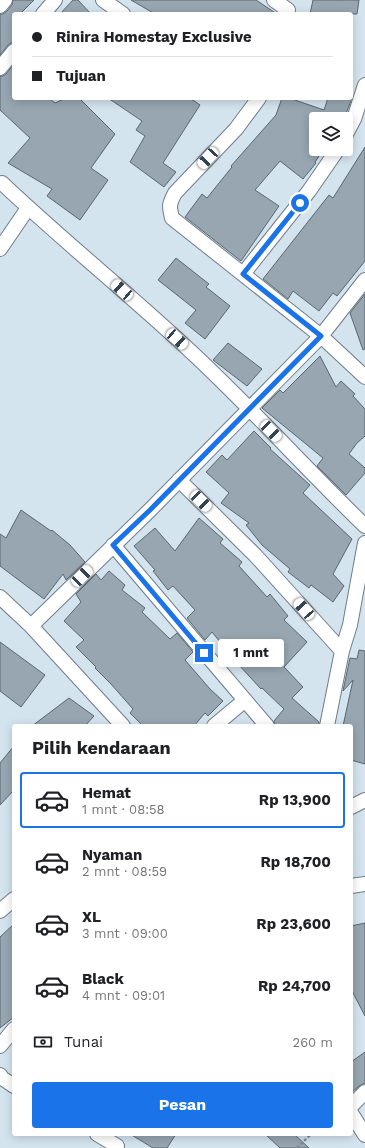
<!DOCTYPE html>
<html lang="id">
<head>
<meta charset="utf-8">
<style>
  body { margin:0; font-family:"Work Sans",sans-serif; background:#f6f6f6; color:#202124; height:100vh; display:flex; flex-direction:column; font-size:15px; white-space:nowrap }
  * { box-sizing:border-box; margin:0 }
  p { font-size:13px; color:#757577 }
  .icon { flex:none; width:22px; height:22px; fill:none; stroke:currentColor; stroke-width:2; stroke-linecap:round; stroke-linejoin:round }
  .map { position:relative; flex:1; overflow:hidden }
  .details { position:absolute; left:12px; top:724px; width:341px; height:412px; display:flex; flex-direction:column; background:#fff; border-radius:4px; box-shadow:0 2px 10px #0003 }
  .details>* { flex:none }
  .hud { position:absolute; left:12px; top:12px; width:341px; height:88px; border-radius:4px; box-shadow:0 2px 10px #0003; display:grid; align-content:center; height:88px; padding:0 20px; background:#fff }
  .controls { position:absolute; left:309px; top:112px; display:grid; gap:8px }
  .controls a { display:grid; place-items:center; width:44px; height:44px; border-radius:4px; background:#fff; box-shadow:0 2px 10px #0003; font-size:20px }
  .end { position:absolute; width:18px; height:18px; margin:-9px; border:5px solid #1a73e8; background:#fff; box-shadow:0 0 0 2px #fff }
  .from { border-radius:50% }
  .bubble { position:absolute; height:28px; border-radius:4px; background:#fff; box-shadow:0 2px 10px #0003; font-size:13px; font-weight:700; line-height:28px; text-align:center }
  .car { position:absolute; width:12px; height:24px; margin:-12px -6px; border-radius:5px; box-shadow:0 0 3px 1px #0007; background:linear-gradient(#fff 24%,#345 0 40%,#fff 0 76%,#345 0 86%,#fff 0) }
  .hud b { display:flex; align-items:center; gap:14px; height:38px; font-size:15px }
  .hud b+b { border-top:1px solid #e0e0e0 }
  .hud i { width:10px; height:10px; background:#202124 }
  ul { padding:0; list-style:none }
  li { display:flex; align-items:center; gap:12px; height:56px; margin:0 8px 6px; padding:0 12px; border:2px solid transparent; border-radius:4px }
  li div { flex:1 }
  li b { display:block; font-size:15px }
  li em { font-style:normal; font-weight:700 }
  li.on { border-color:#1a73e8 }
  li>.icon { width:36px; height:36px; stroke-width:1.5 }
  h2 { padding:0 20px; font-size:18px; line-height:48px }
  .pay { display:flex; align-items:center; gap:10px; height:44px; padding:0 20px; font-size:15px }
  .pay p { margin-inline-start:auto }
  .action { display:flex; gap:8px; margin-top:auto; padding:8px 20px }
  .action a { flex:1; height:46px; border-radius:4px; background:#1a73e8; color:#fff; font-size:16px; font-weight:700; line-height:46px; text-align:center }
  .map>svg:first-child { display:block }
  .building { fill:#97a6b1; stroke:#586770 }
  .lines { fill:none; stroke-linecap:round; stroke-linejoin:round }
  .street-casing { stroke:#6f7d87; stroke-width:16 }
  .path { stroke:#828e96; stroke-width:2.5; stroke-dasharray:3 2; stroke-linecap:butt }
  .street { stroke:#fff; stroke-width:14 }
  .route { stroke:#1a73e8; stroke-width:5 }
</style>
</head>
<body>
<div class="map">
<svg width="365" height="1148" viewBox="0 0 365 1148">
  <rect width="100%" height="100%" fill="#d4e4ef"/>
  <path class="building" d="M13 0H34L20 14H14V43H11L8 45 0 55V14H3L7 11 12 5Z
    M73 0H78L91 14H60Z
    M131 0H256L277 14H155Z
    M313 0H359L357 14H310Z
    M14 64V98H49L55 103 66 98H79L115 134 91 168 108 180 80 220 47 196 52 189 8 163 30 138 0 110V76H3L6 74Z
    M108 98H190L200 105 163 163 176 172 164 187 130 162 145 136 136 130 142 121Z
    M282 98H289L324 110 328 98H352L344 119H316V149H324L315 162 316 163 303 179 280 161 255 190 279 206 241 261 185 217 202 194 207 198 232 167 231 166 276 115Z
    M365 147V261L337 296 333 293 319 311 293 291 288 299 263 279 329 195 333 198Z
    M176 258 209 284 206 287 230 306 205 339 185 323 196 310 158 280Z
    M365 294V349L363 350 350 313Z
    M228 343 262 369 247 386 213 360Z
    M320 356 336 387 341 381 355 394 353 396 365 409V436L357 443 349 454 365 468V473L346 495 317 466 323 458 262 408 280 390 283 393Z
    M254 431 271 448 270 449 310 485 303 493 352 539 333 574 344 586 333 602 311 585 309 588 288 572 290 569 262 545 246 525 249 523 221 503 229 493 206 472 222 455 227 460Z
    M21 510 51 531 52 530 70 545 85 562 66 580 63 574 44 599 0 566V534L6 538Z
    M199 518 223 539 220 543 242 562 239 566 267 597 270 594 288 616 284 620 307 642 284 667 303 687 292 698 319 722V726H275L274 721 284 709 262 688 261 689 238 664 212 632 205 640 187 618 195 610 173 586 168 590 153 571 155 570 134 546 155 528 175 551Z
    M109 571 125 585 122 590 145 608 142 612 170 639 177 633 193 652 185 660 210 689 223 701 208 716 205 713 194 726H143L130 713 133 709 111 684 95 668 96 667 76 647 84 640 64 621 81 602 76 594 96 574 101 580Z
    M0 642 45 675 21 707 0 691Z
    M359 650 365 651V764L351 760V726H343L353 680 343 691 350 658 357 659Z
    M69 698 94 716 85 726H32Z
    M14 746V790L0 805V763Z
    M365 923V1016L351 989V926Z
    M14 924V1017L0 1028V937Z
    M365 1052V1083L359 1086 351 1093V1062Z
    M130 1134H176L167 1148H153Z
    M265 1134H294L309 1148H280Z"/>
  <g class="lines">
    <defs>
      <path id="street" d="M103 0 123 14
        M274 0 288 10
        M0 6 5 0
        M43 14 55 0
        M0 68 14 51
        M259 98 236 129 175 193C169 204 169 206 172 218L321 336 365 377
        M346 134 354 119 365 85
        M2 183C62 240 127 292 187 348 249 405 305 468 365 526
        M0 249 28 208
        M243 274 309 191 338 149
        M179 480 255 555 342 651
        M113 545 267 726
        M0 597 31 626 123 726
        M31 626 150 510 321 336 365 280
        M214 726 244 701
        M327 726 342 651 350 625 365 543
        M351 807 365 800
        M351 886 365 884
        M0 911 14 899
        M0 1046 14 1029
        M0 1075 2 1078 14 1086
        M351 1106 365 1092
        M351 1113 365 1135
        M97 1134 117 1146"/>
    </defs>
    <use href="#street" class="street-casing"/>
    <path class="path" d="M297 1148 311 1134"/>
    <use href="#street" class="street"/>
  </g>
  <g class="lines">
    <path class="route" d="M204 653 113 545 150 510 321 336 243 274 300 203"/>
  </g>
</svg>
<div class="controls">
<a><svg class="icon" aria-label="layers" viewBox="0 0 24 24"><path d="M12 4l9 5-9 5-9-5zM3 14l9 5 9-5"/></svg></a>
</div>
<i class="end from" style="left:300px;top:203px"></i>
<i class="end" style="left:204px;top:653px"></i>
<div class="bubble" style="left:218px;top:639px;width:66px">1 mnt</div>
<i class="car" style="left:208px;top:158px;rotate:223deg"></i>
<i class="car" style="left:122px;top:290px;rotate:312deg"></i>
<i class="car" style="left:177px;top:339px;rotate:132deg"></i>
<i class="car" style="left:271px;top:431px;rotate:136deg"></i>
<i class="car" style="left:201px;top:501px;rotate:135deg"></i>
<i class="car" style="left:82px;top:576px;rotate:45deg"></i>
<i class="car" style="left:304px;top:609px;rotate:318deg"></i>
<div class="hud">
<b><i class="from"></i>Rinira Homestay Exclusive</b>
<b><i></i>Tujuan</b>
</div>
<section class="details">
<h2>Pilih kendaraan</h2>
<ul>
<li class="on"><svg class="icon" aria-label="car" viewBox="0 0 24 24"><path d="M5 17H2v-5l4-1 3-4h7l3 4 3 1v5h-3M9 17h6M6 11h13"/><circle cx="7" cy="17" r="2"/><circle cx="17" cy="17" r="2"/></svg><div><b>Hemat</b><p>1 mnt · 08:58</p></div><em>Rp 13,900</em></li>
<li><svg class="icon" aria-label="car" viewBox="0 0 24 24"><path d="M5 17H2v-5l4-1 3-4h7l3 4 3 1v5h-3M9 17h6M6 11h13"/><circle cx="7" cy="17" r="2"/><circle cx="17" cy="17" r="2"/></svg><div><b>Nyaman</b><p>2 mnt · 08:59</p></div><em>Rp 18,700</em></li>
<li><svg class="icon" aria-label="car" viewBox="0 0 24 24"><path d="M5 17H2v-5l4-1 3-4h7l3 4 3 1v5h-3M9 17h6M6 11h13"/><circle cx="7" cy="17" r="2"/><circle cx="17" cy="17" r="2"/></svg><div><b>XL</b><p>3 mnt · 09:00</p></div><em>Rp 23,600</em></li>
<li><svg class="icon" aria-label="car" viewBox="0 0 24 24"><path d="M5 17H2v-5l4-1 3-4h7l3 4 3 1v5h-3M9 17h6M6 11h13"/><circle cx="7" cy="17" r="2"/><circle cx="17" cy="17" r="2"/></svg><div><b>Black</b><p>4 mnt · 09:01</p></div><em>Rp 24,700</em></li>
</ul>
<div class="pay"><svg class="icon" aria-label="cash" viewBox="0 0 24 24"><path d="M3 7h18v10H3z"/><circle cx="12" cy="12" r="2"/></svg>Tunai<p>260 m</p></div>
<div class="action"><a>Pesan</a></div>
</section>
</div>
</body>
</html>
